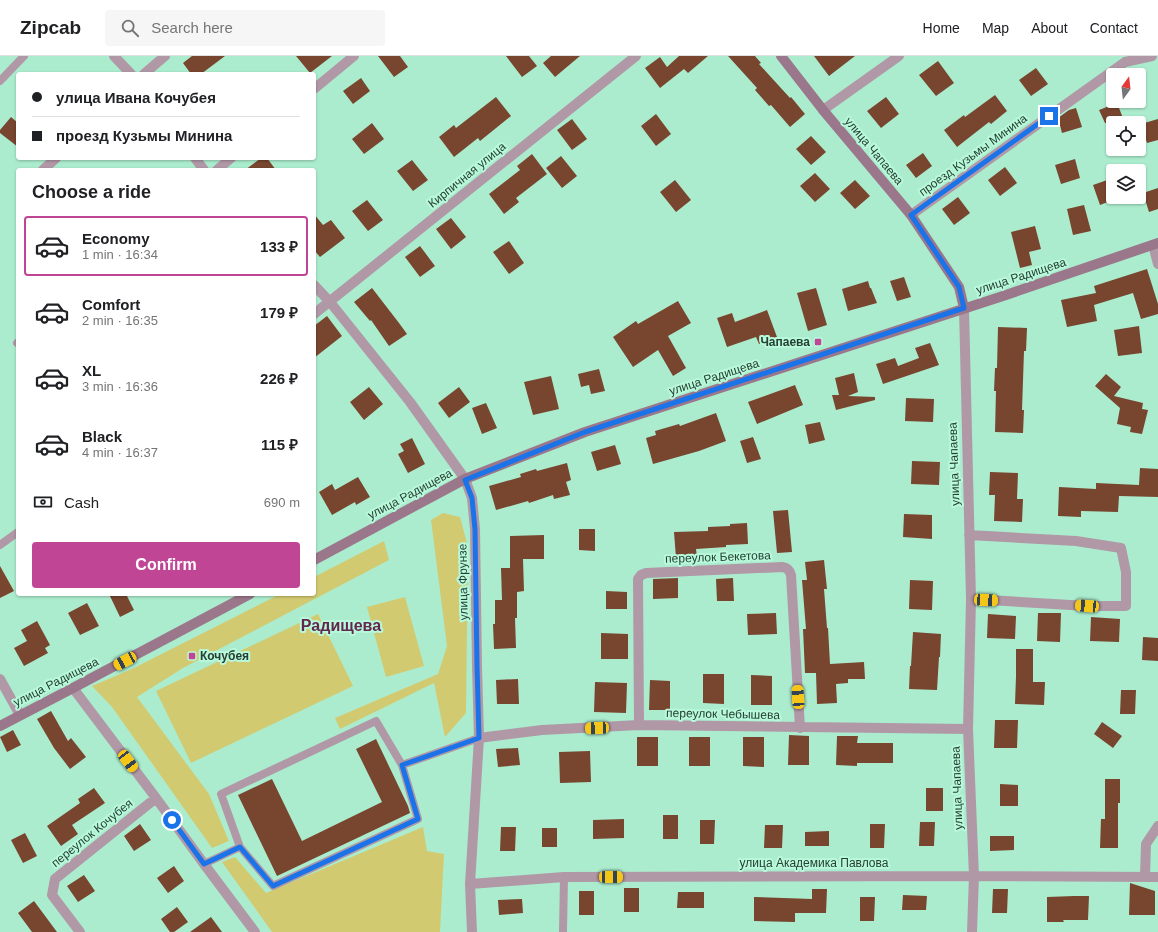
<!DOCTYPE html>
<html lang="en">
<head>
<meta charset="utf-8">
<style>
  body { margin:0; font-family:Helvetica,sans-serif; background:#f6f6f6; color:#202124; height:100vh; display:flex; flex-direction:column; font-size:15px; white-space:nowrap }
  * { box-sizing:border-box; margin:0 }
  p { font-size:13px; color:#757577 }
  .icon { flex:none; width:22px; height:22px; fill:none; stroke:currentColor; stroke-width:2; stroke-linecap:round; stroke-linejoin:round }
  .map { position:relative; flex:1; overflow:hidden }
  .details { position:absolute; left:16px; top:112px; width:300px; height:428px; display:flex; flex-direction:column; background:#fff; border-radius:4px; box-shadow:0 1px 3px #0004 }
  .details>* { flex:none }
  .top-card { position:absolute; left:16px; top:16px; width:300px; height:88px; border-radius:4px; box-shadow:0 1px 3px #0004; display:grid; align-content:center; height:88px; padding:0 16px; background:#fff }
  .needle { width:26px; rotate:15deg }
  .fabs { position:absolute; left:1106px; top:12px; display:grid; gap:8px }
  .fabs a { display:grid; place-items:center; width:40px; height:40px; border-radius:4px; background:#fff; box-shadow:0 1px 3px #0004; font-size:20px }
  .end { position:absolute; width:18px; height:18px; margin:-9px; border:5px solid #1a73e8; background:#fff; box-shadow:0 0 0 2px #fff }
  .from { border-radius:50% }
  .car { position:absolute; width:12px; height:24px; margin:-12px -6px; border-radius:5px; box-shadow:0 0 3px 1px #0007; background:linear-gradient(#f5c518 24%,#345 0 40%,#f5c518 0 76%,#345 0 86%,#f5c518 0) }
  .top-card b { display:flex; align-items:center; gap:14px; height:38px; font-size:15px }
  .top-card b+b { border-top:1px solid #e0e0e0 }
  .top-card i { width:10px; height:10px; background:#202124 }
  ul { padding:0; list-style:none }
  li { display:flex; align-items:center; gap:12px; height:60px; margin:0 8px 6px; padding:0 8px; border:2px solid transparent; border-radius:4px }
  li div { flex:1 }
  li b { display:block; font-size:15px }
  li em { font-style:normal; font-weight:700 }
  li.active { border-color:#c04595 }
  li>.icon { width:36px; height:36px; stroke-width:1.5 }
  h2 { padding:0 16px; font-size:18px; line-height:48px }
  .pay { display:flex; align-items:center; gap:10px; height:44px; padding:0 16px; font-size:15px }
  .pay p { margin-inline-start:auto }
  .button { display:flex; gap:8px; margin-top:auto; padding:8px 16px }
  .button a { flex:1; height:46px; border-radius:4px; background:#c04595; color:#fff; font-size:16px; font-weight:700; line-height:46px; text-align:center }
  header { display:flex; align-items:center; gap:24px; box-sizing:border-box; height:56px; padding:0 20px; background:#fff; border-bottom:1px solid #e0e0e0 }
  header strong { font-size:19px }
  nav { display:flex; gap:22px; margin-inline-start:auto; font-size:14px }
  .search { width:280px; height:36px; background:#f6f6f6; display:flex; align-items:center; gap:10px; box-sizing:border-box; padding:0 14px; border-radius:4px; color:#757577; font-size:15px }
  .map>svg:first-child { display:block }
  .green { fill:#d2ca71 }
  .building { fill:#78452f }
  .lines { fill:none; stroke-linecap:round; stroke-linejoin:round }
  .lane { stroke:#b198a6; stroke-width:8 }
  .street { stroke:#b198a6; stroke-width:10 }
  .secondary { stroke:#9b778b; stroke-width:10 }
  .route { stroke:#1a73e8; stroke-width:5 }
  .poi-dot { fill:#c04595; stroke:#b9f9db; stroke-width:1.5 }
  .labels { text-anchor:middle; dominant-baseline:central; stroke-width:4; stroke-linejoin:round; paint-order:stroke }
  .street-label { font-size:12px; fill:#253f33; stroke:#b9f9db }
  .poi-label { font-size:12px; font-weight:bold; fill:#253f33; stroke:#b9f9db; text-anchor:end }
  .district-label { font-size:16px; font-weight:bold; fill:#63274d; stroke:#b9f9db }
</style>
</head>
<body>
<header>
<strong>Zipcab</strong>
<div class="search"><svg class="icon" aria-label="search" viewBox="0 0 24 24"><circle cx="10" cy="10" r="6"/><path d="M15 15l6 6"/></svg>Search here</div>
<nav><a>Home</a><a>Map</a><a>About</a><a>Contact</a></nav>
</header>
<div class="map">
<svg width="1158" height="876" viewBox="0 0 1158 876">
  <rect width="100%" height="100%" fill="#acecce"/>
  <path class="green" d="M443 457 460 461 468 491 466 657 445 681 434 627 340 673 335 662 438 618 447 590 431 464Z
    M384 485 389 504 183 612 137 641 209 738 229 785 212 792 112 651 92 630 134 612 280 538H314V521Z
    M405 541 424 610 386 621 367 551Z
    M318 558 353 630 191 707 156 635Z
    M423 771 427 795 444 798 440 876H272L222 806 235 801 266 837Z"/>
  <path class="building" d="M192 0H225L201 18H191L183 7Z
    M296 0H332L310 17Z
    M378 0H400L408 11 394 21Z
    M506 0H529L537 10 522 21Z
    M551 0H580L555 21 543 7Z
    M679 0H708L688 17 684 13 660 32 645 12 660 1 667 11Z
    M728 0H755L761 7 759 8 790 42 791 41 805 58 790 71 771 49 769 50 755 34 757 32Z
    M814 0H855L829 20Z
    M938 5 954 27 936 40 919 19Z
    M1036 12 1048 28 1031 40 1019 24Z
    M361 22 370 35 353 48 343 35Z
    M995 39 1007 55 991 68 989 66 957 91 944 74 964 59 965 61Z
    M496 41 511 60 480 85 478 82 454 101 439 81 454 69 456 72Z
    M886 41 899 58 881 72 867 55Z
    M1117 47 1125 67H1105L1099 54Z
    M1076 52 1082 71 1062 77 1058 62 1069 54Z
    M656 58 671 78 656 90 641 70Z
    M11 61 18 67V91L0 77V74Z
    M572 63 587 83 572 94 557 74Z
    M1158 63V84L1147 87 1141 68Z
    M372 67 384 83 364 98 352 83Z
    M811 80 826 96 811 109 796 93Z
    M923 97 932 110 916 122 906 109Z
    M532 98 547 118 516 142 519 146 504 158 489 138 520 114 517 110Z
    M561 100 577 120 562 132 546 112Z
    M261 102H267L276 114H245Z
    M1075 103 1080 122 1061 128 1055 109Z
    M412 104 428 124 413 135 397 115Z
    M1005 111 1017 127 1000 140 988 124Z
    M815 117 830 133 815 146 800 130Z
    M1113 122V144L1100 149 1093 129Z
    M675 124 691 144 676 156 660 136Z
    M855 124 870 140 855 153 840 137Z
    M1158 132V153L1149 156 1143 137Z
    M958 141 970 157 954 169 942 153Z
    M367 144 383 164 368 175 352 155Z
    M1084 149 1091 175 1073 179 1067 153Z
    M314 158 323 169 331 164 345 182 320 201 314 194Z
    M451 162 466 181 451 193 436 173Z
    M1035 170 1041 193 1029 196 1032 209 1020 212 1011 176Z
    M509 185 524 207 509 218 493 196Z
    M420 190 435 210 420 221 405 201Z
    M1147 213 1158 248V258L1141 263 1133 237 1094 249 1097 265 1067 271 1061 244 1096 237 1094 230Z
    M904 221 911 241 897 245 890 225Z
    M868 225 870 232H871L877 247 848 255 842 233Z
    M372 232 399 267 407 278 389 290 371 264 370 265 354 246Z
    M816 232 827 269 808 275 797 237Z
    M678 245 691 267 668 280 686 312 673 320 658 294 633 311 613 281 636 265 638 268Z
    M767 254 777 281 759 288 756 281 727 291 717 262 732 257 735 266Z
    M327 260 342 280 314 302V270Z
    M1139 270 1142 297 1118 300 1114 274Z
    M998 271 1027 272 1026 295H1024L1022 354H1024L1023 377 995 376 996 335H994L995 312H997Z
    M930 287 939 309 883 328 876 308 895 302 898 310 919 302 915 292Z
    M599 313 605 335 591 338 589 329 581 331 578 318Z
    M854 317 858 336 848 340 875 341V344L836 354 832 339H839L835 322Z
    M1106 318 1121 331 1114 340 1143 347 1142 353 1148 354 1142 378 1130 376 1131 371 1117 368 1120 352 1095 330Z
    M551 320 559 353 533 359 524 326Z
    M795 329 803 349 757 368 748 346Z
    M369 331 383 348 364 364 350 346Z
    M459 331 470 346 449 362 438 347Z
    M906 342 934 343 933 366 905 365Z
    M486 347 497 372 482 378 472 352Z
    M716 357 726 385 699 395 653 408 646 382 656 379 655 375 679 368 680 370Z
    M820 366 825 384 809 388 805 369Z
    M753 381 761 403 747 407 740 385Z
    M412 382 425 408 408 417 398 398 404 395 400 388Z
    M615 389 621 408 597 415 591 396Z
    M912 405 940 406 939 429 911 428Z
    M567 407 571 424 566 426 570 439 554 443 553 439 529 447 528 445 496 454 489 430 521 421 520 418 536 413 537 415Z
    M1140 412 1158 413V441L1119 440 1118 456 1081 455V461L1058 460 1059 431 1096 433V427L1139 429Z
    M990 416 1018 417 1017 443H1023L1022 466 994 465 995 439H989Z
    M358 421 370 441 356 449 355 446 332 459 319 436 332 428 335 434Z
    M788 454 792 496 777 497 773 455Z
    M904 458 932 459V483L903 481Z
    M747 467 748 488 726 489V491L696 493 697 501 676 502 674 476 708 475V471L730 470V468Z
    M579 473H595V495L579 494Z
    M544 479V503H523L524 535 517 536V562H515L516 592 494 593 493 568H495V544H502L501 512H510V480Z
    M824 504 827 533H824L827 572H828L830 608 864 606 865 623H848V627L836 628 837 647 817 648 816 617H805L803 573H806L802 524H807L805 506Z
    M0 510 14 535 0 542Z
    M678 522V542L653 543V523Z
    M733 522 734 545H717L716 523Z
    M910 524 933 525 932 554 909 553Z
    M606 535 627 536V553H606Z
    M109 538H126L134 554 120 561Z
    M87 547 99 570 80 579 68 557Z
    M776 557 777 578 748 579 747 558Z
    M1038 557H1061L1060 586 1037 585Z
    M988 558 1016 560 1015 583 987 582Z
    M1091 561 1120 563 1119 586 1090 585Z
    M37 565 50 589 45 592 48 597 24 610 14 592 27 585 21 574Z
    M913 576 941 578 940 601H939L937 634 909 633 910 610H911Z
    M601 577 628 578V603H601Z
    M1143 581 1158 582V605L1142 604Z
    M1016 593H1033V626H1045L1044 649 1015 648 1016 620Z
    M703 618H724V648L703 647Z
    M751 619 772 620V649H751Z
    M518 623 519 648H497L496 624Z
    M650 624 670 625V654H649Z
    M595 626 627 627 626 657 594 656Z
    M1121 634H1136L1135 658H1120Z
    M51 655 68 685 71 682 86 701 70 713 54 692 37 663Z
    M995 664H1018L1017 692H994Z
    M1102 666 1122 680 1113 692 1094 678Z
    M13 674 21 689 7 696 0 681Z
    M789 679 809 680V709H788Z
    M837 680H858L857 687H893V707H857V710L836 709Z
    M637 681H658V710H637Z
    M689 681H710V710H689Z
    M743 681H764V711L743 710Z
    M376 683 408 750 410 757 277 820 238 739 272 723 302 785 382 746 356 693Z
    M518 692 520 709 498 711 496 693Z
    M590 695 591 726 560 727 559 696Z
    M1105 723H1120V747H1118V792H1100L1101 763H1105Z
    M1000 728 1018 729V750H1000Z
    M94 732 105 747 72 769 78 778 61 790 47 770 80 747 78 743Z
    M926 732H943V755H926Z
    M663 759H678V783H663Z
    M624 763V782L593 783V764Z
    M700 764H715L714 788H700Z
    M920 766H935L934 790H919Z
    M140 768 151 784 134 795 124 780Z
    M870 768H885L884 792H870Z
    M765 769H783L782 792H764Z
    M501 771H516L515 795H500Z
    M542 772H557V791H542Z
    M829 775V790H805V776Z
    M25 777 37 800 23 807 11 784Z
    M990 780H1014V794L990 795Z
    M174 810 184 825 168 837 157 822Z
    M84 819 95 835 78 846 67 830Z
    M1130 827 1155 835V859H1129Z
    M624 832H639V856H624Z
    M812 833H827L826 857H795V866L754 865V841L812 843Z
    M993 833H1008L1007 857H992Z
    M579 835H594V859H579Z
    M678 836H704V852H677Z
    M903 839 927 840 926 854H902Z
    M1074 840H1089L1088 864H1063L1064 866H1047V841Z
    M860 841H875L874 865H860Z
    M522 843 523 857 499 859 498 844Z
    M34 845 57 876H32L18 857Z
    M177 851 188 866 174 876H170L161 863Z
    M211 861 222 876H190Z"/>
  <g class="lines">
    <path class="lane" d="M0 25 24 0
      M17 287 18 286
      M0 489 18 476
      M402 709 479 682
      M204 808 240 791 221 738 376 665 402 709 418 763 273 830 240 791
      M563 876 564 821"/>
    <path class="street" d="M114 0 131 18
      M144 18 165 0
      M314 33 354 0
      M823 54 899 0
      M195 102 204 114
      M43 114 56 102
      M217 114 231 102
      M911 159 1125 6 1152 0
      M1153 189 1158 208
      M314 229 330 246 410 346 465 423 472 442 475 473 477 610 479 682 470 828 472 876
      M964 252 971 543 968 673 974 820 972 876
      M314 258 636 0
      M969 479 1076 485 1121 492 1126 516V550H1087L971 543
      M0 623 20 659
      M73 632 156 742 204 808 255 876
      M639 669 638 523 641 519 646 517 782 511C787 512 789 513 791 519L800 672
      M479 682 542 674 639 669 968 673
      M1145 821 1146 788 1158 770
      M470 828 564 821 974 820 1158 821
      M80 876 52 839 55 823 156 742"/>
    <path class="secondary" d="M781 0 823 54 911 159 959 231 964 252
      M314 504 465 423 585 376 1006 239 1158 187
      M0 670 73 632 250 538"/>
  </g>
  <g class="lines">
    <path class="route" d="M172 764 204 808 240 791 273 830 418 763 402 709 479 682 477 610 475 473 472 442 465 424 585 376 964 252 959 231 911 159 1049 60"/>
  </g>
  <g class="poi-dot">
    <rect x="814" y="282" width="8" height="8" rx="2"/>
    <rect x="188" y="596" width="8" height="8" rx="2"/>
  </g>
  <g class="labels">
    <g class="street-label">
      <text transform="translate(874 95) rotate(50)">улица Чапаева</text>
      <text transform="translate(973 99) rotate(-36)">проезд Кузьмы Минина</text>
      <text transform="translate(467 119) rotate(-39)">Кирпичная улица</text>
      <text transform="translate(1021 220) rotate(-18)">улица Радищева</text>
      <text transform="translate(714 321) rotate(-18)">улица Радищева</text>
      <text transform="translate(954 408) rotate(-92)">улица Чапаева</text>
      <text transform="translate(410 438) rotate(-28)">улица Радищева</text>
      <text transform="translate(718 501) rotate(-2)">переулок Бекетова</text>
      <text transform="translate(463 526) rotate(-91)">улица Фрунзе</text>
      <text transform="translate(56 626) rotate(-27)">улица Радищева</text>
      <text transform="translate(723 658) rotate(1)">переулок Чебышева</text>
      <text transform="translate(957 732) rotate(-92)">улица Чапаева</text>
      <text transform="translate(92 777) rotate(-39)">переулок Кочубея</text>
      <text x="814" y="807">улица Академика Павлова</text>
    </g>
    <g class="poi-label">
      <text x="810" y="286">Чапаева</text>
      <text x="200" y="600" text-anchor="start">Кочубея</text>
    </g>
    <g class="district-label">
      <text x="341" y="569">Радищева</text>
    </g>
  </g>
</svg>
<div class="fabs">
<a><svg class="needle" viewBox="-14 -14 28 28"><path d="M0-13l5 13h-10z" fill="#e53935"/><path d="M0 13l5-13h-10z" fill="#757577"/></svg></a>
<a><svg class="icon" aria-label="locate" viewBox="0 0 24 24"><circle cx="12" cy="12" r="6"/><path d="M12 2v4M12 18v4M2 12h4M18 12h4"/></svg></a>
<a><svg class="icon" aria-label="layers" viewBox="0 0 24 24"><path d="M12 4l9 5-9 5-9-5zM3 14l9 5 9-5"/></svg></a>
</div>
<i class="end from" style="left:172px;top:764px"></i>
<i class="end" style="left:1049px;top:60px"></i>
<i class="car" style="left:986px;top:544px;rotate:93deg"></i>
<i class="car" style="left:1087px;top:550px;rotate:274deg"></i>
<i class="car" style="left:125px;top:605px;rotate:242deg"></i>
<i class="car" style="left:798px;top:641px;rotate:356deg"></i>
<i class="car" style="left:597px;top:672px;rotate:268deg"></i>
<i class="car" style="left:128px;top:705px;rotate:143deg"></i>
<i class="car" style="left:611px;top:821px;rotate:90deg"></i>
<div class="top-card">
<b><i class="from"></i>улица Ивана Кочубея</b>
<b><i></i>проезд Кузьмы Минина</b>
</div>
<section class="details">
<h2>Choose a ride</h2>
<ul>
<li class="active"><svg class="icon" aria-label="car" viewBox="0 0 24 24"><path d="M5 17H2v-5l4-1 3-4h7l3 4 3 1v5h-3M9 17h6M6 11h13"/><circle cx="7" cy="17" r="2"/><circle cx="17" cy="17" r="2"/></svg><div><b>Economy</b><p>1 min · 16:34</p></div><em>133 ₽</em></li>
<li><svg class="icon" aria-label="car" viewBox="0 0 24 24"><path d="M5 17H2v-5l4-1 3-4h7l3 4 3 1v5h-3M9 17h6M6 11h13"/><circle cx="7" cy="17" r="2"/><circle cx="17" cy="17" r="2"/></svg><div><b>Comfort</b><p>2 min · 16:35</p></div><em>179 ₽</em></li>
<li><svg class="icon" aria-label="car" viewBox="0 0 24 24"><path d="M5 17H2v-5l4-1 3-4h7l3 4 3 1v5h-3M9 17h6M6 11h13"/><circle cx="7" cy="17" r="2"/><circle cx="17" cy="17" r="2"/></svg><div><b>XL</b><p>3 min · 16:36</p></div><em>226 ₽</em></li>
<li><svg class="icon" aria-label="car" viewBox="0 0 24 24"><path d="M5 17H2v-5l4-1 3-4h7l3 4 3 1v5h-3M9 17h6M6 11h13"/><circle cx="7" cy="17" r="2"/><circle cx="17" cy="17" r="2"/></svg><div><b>Black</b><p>4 min · 16:37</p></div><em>115 ₽</em></li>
</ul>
<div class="pay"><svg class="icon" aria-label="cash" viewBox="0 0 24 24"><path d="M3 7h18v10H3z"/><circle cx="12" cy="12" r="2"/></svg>Cash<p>690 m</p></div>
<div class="button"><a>Confirm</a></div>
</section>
</div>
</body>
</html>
